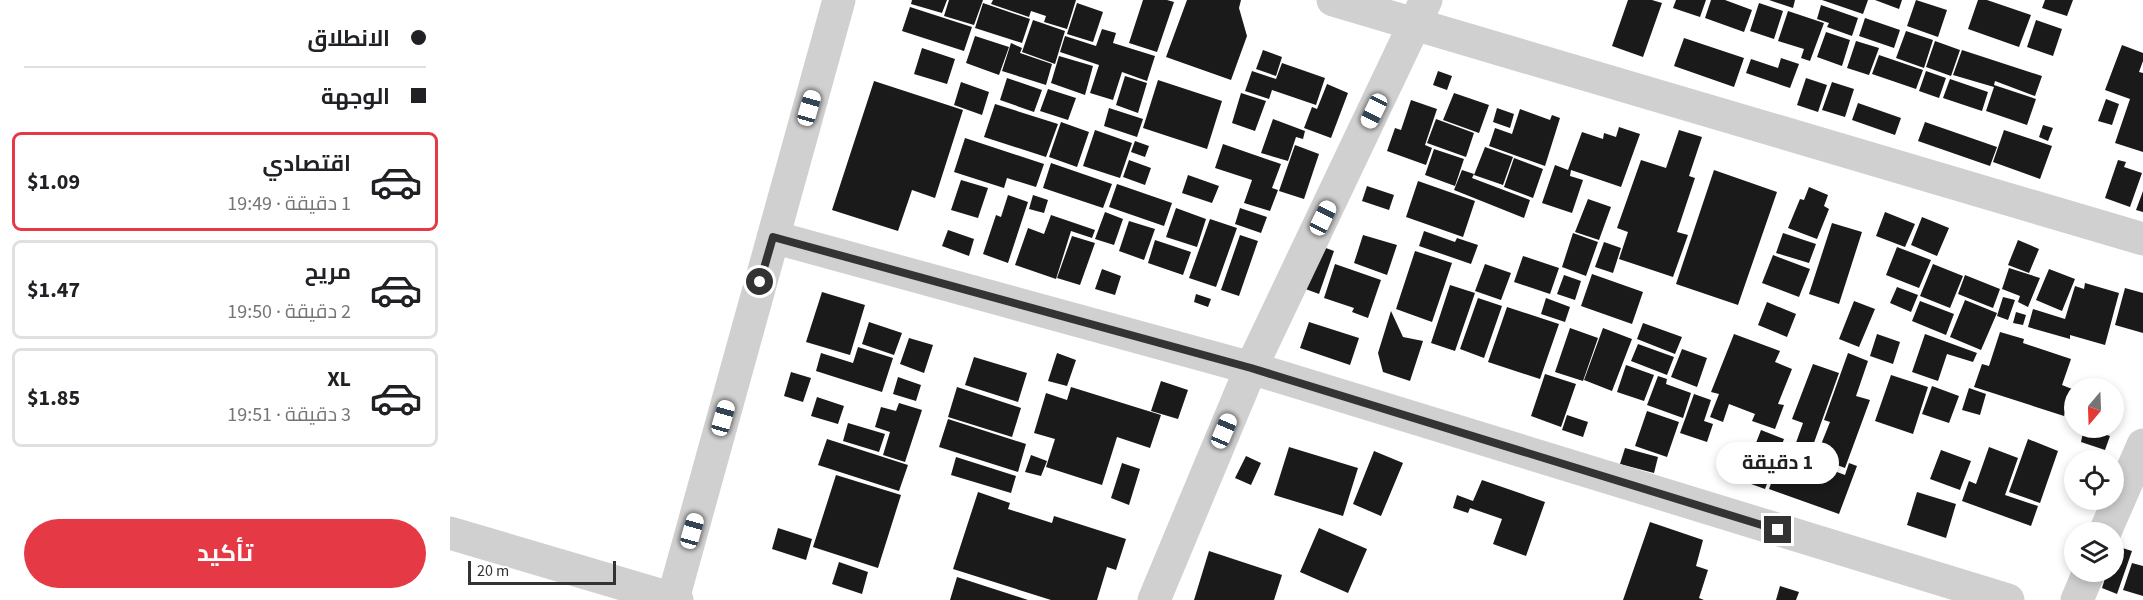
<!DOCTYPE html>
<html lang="ar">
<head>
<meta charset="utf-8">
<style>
  body { margin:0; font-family:"Source Sans 3",Cairo,sans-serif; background:#f6f6f6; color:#202124; direction:rtl; height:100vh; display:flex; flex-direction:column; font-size:22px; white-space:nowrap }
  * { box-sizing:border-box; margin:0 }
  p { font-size:20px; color:#757577 }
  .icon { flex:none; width:33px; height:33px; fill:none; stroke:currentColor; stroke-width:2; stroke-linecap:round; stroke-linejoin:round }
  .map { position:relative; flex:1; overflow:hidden; direction:ltr }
  .sheet { display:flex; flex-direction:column; background:#fff; width:450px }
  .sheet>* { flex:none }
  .banner { display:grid; align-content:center; height:132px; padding:0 24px; background:#fff }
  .needle { width:39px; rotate:199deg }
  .tools { position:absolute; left:1614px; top:378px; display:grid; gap:12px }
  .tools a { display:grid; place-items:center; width:60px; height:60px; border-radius:50%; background:#fff; box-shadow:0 3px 9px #0003; font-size:30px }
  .scale { position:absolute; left:18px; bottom:15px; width:148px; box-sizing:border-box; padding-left:6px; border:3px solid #333; border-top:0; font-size:16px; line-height:21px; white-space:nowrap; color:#333; -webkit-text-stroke:4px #fff; paint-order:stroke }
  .end { position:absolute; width:27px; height:27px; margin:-14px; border:8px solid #333; background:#fff; box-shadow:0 0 0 3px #fff }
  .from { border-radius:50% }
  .bubble { position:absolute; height:42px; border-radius:21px; background:#fff; box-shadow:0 3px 9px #0003; font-size:20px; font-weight:700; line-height:42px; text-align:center; direction:rtl }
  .car { position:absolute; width:18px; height:36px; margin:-18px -9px; border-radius:8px; box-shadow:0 0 4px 2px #0007; background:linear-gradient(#fff 24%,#345 0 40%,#fff 0 76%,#345 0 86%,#fff 0) }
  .banner b { display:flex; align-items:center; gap:21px; height:57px; font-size:22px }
  .banner b+b { border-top:2px solid #e0e0e0 }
  .banner i { width:15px; height:15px; background:#202124 }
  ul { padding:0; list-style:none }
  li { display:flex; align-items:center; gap:18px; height:99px; margin:0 12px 9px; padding:0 12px; border:3px solid #e0e0e0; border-radius:9px }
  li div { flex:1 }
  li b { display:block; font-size:22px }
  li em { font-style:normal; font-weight:700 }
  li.selected { border-color:#e63946 }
  li>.icon { width:54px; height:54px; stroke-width:1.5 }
  .action { display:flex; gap:12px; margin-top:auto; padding:12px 24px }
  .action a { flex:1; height:69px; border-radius:36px; background:#e63946; color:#fff; font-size:24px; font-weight:700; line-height:69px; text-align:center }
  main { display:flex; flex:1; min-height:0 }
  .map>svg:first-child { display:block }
  .building { fill:#1a1a1a }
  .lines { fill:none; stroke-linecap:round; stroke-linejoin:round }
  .minor { stroke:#d0d0d0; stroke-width:33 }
  .route { stroke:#333; stroke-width:8 }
</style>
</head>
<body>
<main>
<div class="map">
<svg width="1693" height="600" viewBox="0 0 1693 600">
  <rect width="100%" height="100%" fill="#fff"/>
  <path class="building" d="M462 0H497L492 13 461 4Z
    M499 0H533L524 25 494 16Z
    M543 0H626L617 29 594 22 596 16 581 11 579 17 541 4Z
    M693 0H717L724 2 707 52 679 43Z
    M737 0H791L789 8 797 36 781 80 716 57Z
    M1178 0H1202L1212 3 1193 57 1162 46Z
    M1226 0H1256L1250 17 1223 8Z
    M1261 0H1275L1302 10 1294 32 1255 18Z
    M1319 0H1345L1343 8Z
    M1372 0H1418L1413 14Z
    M1425 0H1452L1449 9Z
    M1466 0 1497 10 1488 37 1457 26Z
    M1528 0H1537L1581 15 1569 47 1518 29Z
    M1595 0H1623L1617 16 1592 8Z
    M533 3 580 19 572 43 525 28Z
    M627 3 653 12 643 42 617 34Z
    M1309 3 1333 11 1324 39 1300 31Z
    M1371 5 1408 18 1402 36 1377 27 1379 23 1367 19Z
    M460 7 522 27 514 51 452 31Z
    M1338 11 1374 23 1360 61 1351 58 1354 49 1328 41Z
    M1415 18 1450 30 1444 48 1409 36Z
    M583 20 615 31 605 64 572 52Z
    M1586 20 1612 29 1603 56 1577 47Z
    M652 29 666 33 663 43 705 56 697 81 672 72 663 100 640 93 649 65 610 52 615 36 646 46Z
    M1456 31 1483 40 1474 68 1446 58Z
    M1376 32 1400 40 1392 66 1367 57Z
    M525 36 559 47 549 75 516 63Z
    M1234 38 1294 58 1284 87 1224 66Z
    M1406 41 1429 48 1419 75 1397 68Z
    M1485 41 1510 50 1501 76 1476 67Z
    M561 43 572 48 570 53 602 64 596 85 552 71Z
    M1672 45 1693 53V61L1689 72 1693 73V152L1665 143 1680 99 1655 90Z
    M472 48 505 59 497 84 464 74Z
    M813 50 832 57 826 76 806 69Z
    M1512 50 1592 76 1585 96 1545 81 1544 85 1586 99 1577 125 1536 111 1544 87 1503 75Z
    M1429 55 1473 70 1466 89 1422 74Z
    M609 56 643 66 635 95 601 83Z
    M1331 58 1349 64 1340 88 1296 73 1301 59 1328 68Z
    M832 63 875 78 866 105 822 90 819 99 795 91 802 71 826 79Z
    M988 71 1002 76 997 90 983 85Z
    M1476 71 1496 78 1489 98 1469 91Z
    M675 76 697 83 688 113 666 105Z
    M557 78 592 90 584 112 550 100Z
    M1356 78 1377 85 1368 112 1347 105Z
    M1500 79 1538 92 1532 111 1493 98Z
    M708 80 772 101 757 149 693 128Z
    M424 81 513 110 485 198 462 190 448 231 382 210Z
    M511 82 539 92 532 115 504 105Z
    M1382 82 1404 89 1395 117 1372 110Z
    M877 84 898 93 881 138 854 128 862 107 867 109Z
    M598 89 626 98 618 120 590 111Z
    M791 93 816 101 805 131 782 123Z
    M1004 93 1039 105 1029 133 993 120Z
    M1656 99 1669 104 1662 125 1648 121Z
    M961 100 987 109 975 145 982 148 976 165 937 151 945 128 951 130Z
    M1408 103 1451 118 1445 135 1402 120Z
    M545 104 608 124 596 157 534 137Z
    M659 108 693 119 687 137 654 126Z
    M1047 108 1064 114 1060 128 1043 122Z
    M1070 109 1100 120 1102 115 1110 118 1095 166 1039 146 1045 128 1062 134Z
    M823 119 855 131 853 139 846 137 838 161 811 153Z
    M986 119 1024 133 1016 157 977 143Z
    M611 122 639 132 627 167 599 157Z
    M1475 122 1547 147 1540 166 1468 141Z
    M1593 125 1603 128 1598 141 1589 137Z
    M1169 127 1190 134 1171 187 1121 170 1120 176 1133 180 1122 213 1092 203 1105 165 1118 170 1132 132 1153 139 1154 133 1166 137Z
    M645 130 682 143 670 178 633 166Z
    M1229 130 1252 137 1239 176 1245 178 1227 232 1238 235 1223 277 1169 259 1178 232 1167 228 1191 160 1216 168Z
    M1554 130 1602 146 1590 179 1543 162Z
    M515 138 594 164 586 187 557 178 554 188 504 172Z
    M685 141 699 146 695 157 681 152Z
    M773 144 831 164 822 188 828 190 820 211 794 203 802 180 765 168Z
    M845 145 869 154 854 199 829 191Z
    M1035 147 1063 157 1053 185 1024 175Z
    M984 149 1014 159 1005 186 975 175Z
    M1064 158 1093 169 1083 198 1054 187Z
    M679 160 701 168 695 185 673 177Z
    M1668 160 1676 162 1674 167 1692 173 1680 207 1655 198Z
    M601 163 662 184 653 208 593 188Z
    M1012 170 1024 174 1022 178 1080 200 1074 218 1004 190Z
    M1264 170 1327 192 1288 305 1226 284Z
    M738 175 769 186 762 203 732 193Z
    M511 180 538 188 528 218 501 210Z
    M968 181 1025 201 1013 237 956 217Z
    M667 184 722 203 714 226 659 207Z
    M917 186 944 195 939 210 912 201Z
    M1359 187 1378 195 1374 206 1379 209 1367 239 1338 228 1350 199 1354 200Z
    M1693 191V212L1686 210Z
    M558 195 578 202 558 263 533 254 546 215 551 217Z
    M583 195 598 200 594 213 579 209Z
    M1138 199 1161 207 1149 240 1125 232Z
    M726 208 756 219 747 247 716 237Z
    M790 208 817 217 811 233 785 224Z
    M655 212 673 219 664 245 645 239Z
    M1435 212 1465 224 1455 247 1426 236Z
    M601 215 645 230 642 238 621 231 606 279 565 265 578 228 594 234Z
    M1472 217 1499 228 1487 256 1461 245Z
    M760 219 787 228 766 287 739 278Z
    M679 221 705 229 694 260 669 251Z
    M1382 223 1412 232 1389 304 1359 294Z
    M498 230 524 239 519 256 492 246Z
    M974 231 1005 242 1007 238 1028 245 1021 264 969 246Z
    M1123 233 1148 242 1136 276 1112 267Z
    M1333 233 1366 244 1359 263 1326 253Z
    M790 235 808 241 789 296 771 290Z
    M913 235 947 245 937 275 904 263Z
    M622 236 645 243 630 285 607 278Z
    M705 240 741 252 733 275 698 263Z
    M1568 240 1589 249 1579 273 1558 265Z
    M1154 242 1171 248 1163 273 1145 267Z
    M865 244 884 251 869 294 850 287Z
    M1447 247 1481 260 1469 288 1436 275Z
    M965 251 1002 263 982 322 946 309Z
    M1323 255 1360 269 1349 297 1312 283Z
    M1073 256 1109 268 1100 294 1064 282Z
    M885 264 931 280 918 318 902 312 904 308 874 298Z
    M1035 264 1061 273 1051 300 1025 291Z
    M1483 264 1513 276 1500 308 1470 296Z
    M1559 268 1590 278 1578 307 1568 302 1570 296 1552 289Z
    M652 269 671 276 665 295 645 289Z
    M1599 269 1625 279 1612 311 1586 300Z
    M1142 274 1193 292 1182 324 1131 306Z
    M1114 275 1131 281 1125 300 1107 294Z
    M1515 275 1550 289 1543 308 1508 294Z
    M1635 283 1669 293 1655 345 1620 335V339L1578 327 1583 309 1615 319 1625 286 1634 289Z
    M1000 285 1025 293 1005 351 981 343Z
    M1447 287 1468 295 1461 312 1440 303Z
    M1675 288 1693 293V333L1665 325Z
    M372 292 415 305 400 355 356 342Z
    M746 294 761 299 758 307 744 302Z
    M1553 297 1565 300 1558 320 1547 316Z
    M1028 298 1052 306 1034 358 1010 349Z
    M1096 298 1120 307 1115 322 1091 314Z
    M1515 300 1547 313 1531 350 1500 337Z
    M1404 301 1425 309 1409 347 1389 339Z
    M1470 301 1504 314 1496 335 1462 321Z
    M1317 302 1346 314 1337 337 1308 325Z
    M1057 307 1109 324 1090 379 1038 362Z
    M941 311 953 337 973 341 960 381 933 372 928 353Z
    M1566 312 1576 315 1573 325 1563 323Z
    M419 322 452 333 444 355 412 344Z
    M859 322 909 338 900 365 850 348Z
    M1193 323 1232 337 1225 354 1187 339Z
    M1120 328 1148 338 1133 381 1105 372Z
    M1153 328 1182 339 1162 391 1134 380Z
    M1550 332 1574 339 1573 343 1621 359 1612 385 1622 389 1614 416 1524 387 1532 364 1539 366Z
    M1284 334 1330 351 1325 362 1342 369 1328 404 1334 405 1325 429 1302 421 1305 414 1279 404 1273 422 1260 417 1269 394 1261 392Z
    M1427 334 1450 342 1443 364 1420 356Z
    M1475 334 1527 353 1523 362 1497 354 1488 381 1462 372Z
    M459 338 483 345 474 373 450 364Z
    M1188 344 1224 357 1217 375 1181 361Z
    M408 347 443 358 432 392 366 371 371 353 403 363Z
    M1232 349 1257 358 1247 387 1221 377Z
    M607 353 626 360 617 386 598 381Z
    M1398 353 1418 361 1406 396 1420 400 1395 468 1366 457 1380 422 1374 420Z
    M524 357 577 373 568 402 515 385Z
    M1363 364 1389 373 1361 451 1367 453 1363 463 1395 475 1399 463 1407 466 1389 514 1319 489 1333 451 1342 454 1353 423 1342 419Z
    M1176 365 1204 375 1194 401 1167 392Z
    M341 372 361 378 353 402 334 396Z
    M1095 374 1126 384 1111 427 1081 416Z
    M1441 375 1478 387 1463 434 1425 421Z
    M1208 376 1217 379 1216 384 1241 393 1233 418 1197 405Z
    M448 377 471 385 466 401 443 394Z
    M711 381 738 390 728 419 701 411Z
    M1482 386 1509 396 1499 423 1472 414Z
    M507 387 571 408 562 437 498 417Z
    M621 387 711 415 700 448 667 437 652 485 596 467 605 439 584 433 596 393 617 400Z
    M1519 388 1536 394 1530 415 1512 410Z
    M1244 394 1261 400 1254 421 1263 424 1257 442 1230 433Z
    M367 397 394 406 388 424 361 416Z
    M449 403 472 410 455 462 433 455 440 432 425 427 431 407 446 411Z
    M1197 411 1229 422 1217 457 1185 446Z
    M1117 415 1138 422 1133 437 1112 430Z
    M498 419 576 444 568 472 489 447Z
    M398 423 435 434 429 452 393 441Z
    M1634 428 1660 436 1655 450 1631 442Z
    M1311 430 1334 439 1315 489 1290 480 1289 483 1276 478 1282 464 1296 469Z
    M377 439 458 465 449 491 368 465Z
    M1578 439 1608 451 1590 503 1559 492Z
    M839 447 908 468 893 516 824 495Z
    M1539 447 1568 458 1555 495 1588 506 1581 526 1512 501 1519 481 1526 484Z
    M1175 448 1208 457 1204 473 1170 464Z
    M1491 450 1521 461 1510 490 1480 479Z
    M924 451 953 463 931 516 903 504Z
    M581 455 597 461 591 476 575 472Z
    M796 456 811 463 801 485 785 478Z
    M506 457 566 476 561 493 501 475Z
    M672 463 690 469 679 505 661 498Z
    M386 475 451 495 428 568 363 547Z
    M1032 480 1095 502 1076 556 1043 544 1052 519 1020 508 1018 513 1003 508 1007 495 1023 501Z
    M528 492 560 503 558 509 602 523 604 516 676 539 666 570 657 567 647 600H601L503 569Z
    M1467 492 1506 504 1496 538 1457 525Z
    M1200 522 1253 540 1246 566 1258 570 1249 598 1254 600H1173Z
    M328 528 362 539 356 560 322 549Z
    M869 528 917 549 898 593 850 572Z
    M1666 546 1682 551 1667 594 1652 588 1657 572H1664V554Z
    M759 551 832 575 824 600H744Z
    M389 562 418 572 412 594 382 584Z
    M1682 563 1693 566V596L1673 590Z
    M507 577 578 600H500Z
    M1330 586 1349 592 1346 600H1326Z"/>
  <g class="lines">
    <path class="minor" d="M883 0 1693 239
      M323 237 801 368 1558 600
      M1655 532 1693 445
      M0 533 227 600
      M223 599 389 0
      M704 600 801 368 976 0
      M1627 600 1639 572"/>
  </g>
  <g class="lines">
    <path class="route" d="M310 282 323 237 801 368 1328 530"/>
  </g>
</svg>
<div class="tools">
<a><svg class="needle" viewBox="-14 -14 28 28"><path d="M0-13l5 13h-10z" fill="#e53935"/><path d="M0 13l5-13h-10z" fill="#757577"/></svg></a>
<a><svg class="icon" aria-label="locate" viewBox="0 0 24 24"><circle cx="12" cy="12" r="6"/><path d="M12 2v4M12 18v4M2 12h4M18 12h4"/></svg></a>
<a><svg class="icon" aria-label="layers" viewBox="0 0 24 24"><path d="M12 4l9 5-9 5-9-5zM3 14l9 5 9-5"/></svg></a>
</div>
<div class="scale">20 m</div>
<i class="end from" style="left:310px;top:282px"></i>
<i class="end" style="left:1328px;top:530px"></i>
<div class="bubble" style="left:1266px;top:442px;width:123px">1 دقيقة</div>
<i class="car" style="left:359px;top:108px;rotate:16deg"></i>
<i class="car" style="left:924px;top:111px;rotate:206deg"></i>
<i class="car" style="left:873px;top:218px;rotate:26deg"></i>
<i class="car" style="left:273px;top:418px;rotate:16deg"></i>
<i class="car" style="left:774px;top:431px;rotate:23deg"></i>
<i class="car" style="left:242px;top:531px;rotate:16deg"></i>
</div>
<section class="sheet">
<div class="banner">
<b><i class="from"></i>الانطلاق</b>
<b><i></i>الوجهة</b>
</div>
<ul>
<li class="selected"><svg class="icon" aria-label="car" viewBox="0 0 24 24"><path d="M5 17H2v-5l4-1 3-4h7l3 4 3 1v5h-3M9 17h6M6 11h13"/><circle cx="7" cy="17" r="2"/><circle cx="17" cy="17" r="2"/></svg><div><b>اقتصادي</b><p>1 دقيقة · 19:49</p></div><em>$1.09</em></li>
<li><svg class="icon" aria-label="car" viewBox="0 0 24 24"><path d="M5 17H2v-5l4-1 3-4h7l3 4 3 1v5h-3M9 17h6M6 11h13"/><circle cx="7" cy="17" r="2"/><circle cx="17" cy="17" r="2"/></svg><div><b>مريح</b><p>2 دقيقة · 19:50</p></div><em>$1.47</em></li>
<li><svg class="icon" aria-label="car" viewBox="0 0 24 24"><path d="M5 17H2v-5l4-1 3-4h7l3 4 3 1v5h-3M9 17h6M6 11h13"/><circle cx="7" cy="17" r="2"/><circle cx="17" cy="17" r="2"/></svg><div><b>XL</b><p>3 دقيقة · 19:51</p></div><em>$1.85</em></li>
</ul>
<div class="action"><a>تأكيد</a></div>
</section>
</main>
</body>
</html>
